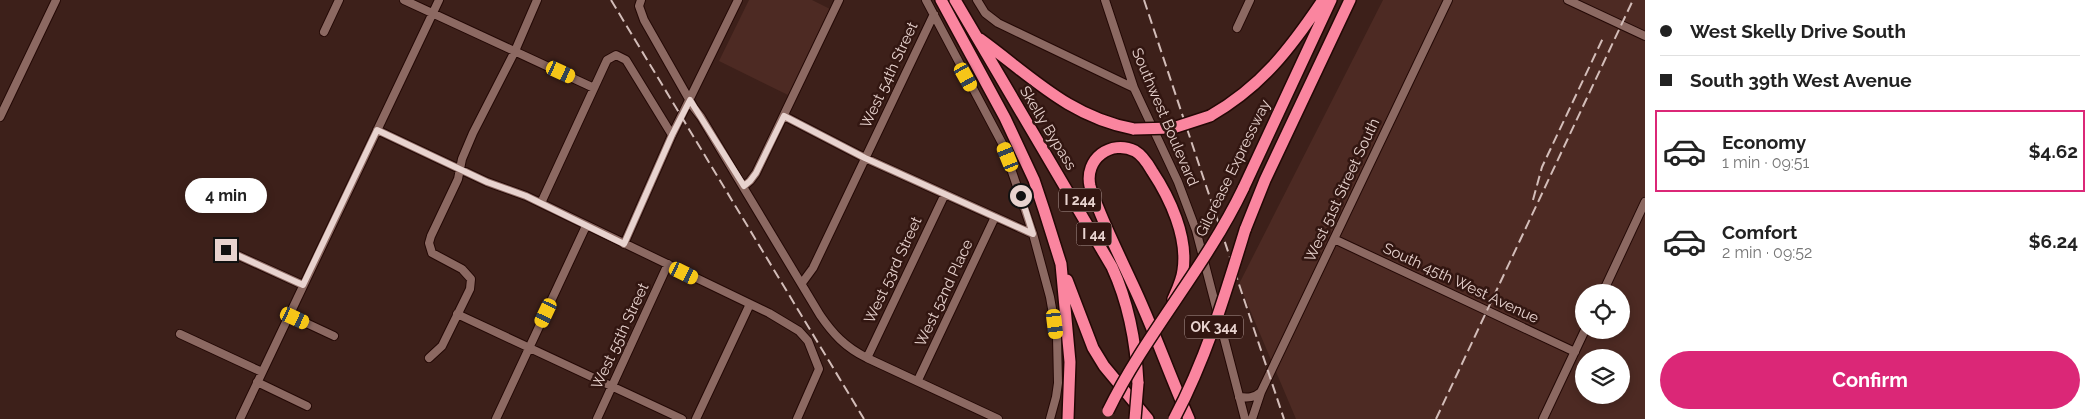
<!DOCTYPE html>
<html lang="en">
<head>
<meta charset="utf-8">
<style>
  body { margin:0; font-family:Raleway,sans-serif; background:#f2f2f2; color:#222; height:100vh; display:flex; flex-direction:column; font-size:19px; white-space:nowrap }
  * { box-sizing:border-box; margin:0 }
  p { font-size:16px; color:#767676 }
  .icon { flex:none; width:28px; height:28px; fill:none; stroke:currentColor; stroke-width:2; stroke-linecap:round; stroke-linejoin:round }
  .map { position:relative; flex:1; overflow:hidden }
  .drawer { display:flex; flex-direction:column; background:#fff; width:450px }
  .drawer>* { flex:none }
  .hud { display:grid; align-content:center; height:110px; padding:0 15px; background:#fff }
  .buttons { position:absolute; left:1575px; top:284px; display:grid; gap:10px }
  .buttons a { display:grid; place-items:center; width:55px; height:55px; border-radius:50%; background:#fff; box-shadow:0 2px 8px #0003; font-size:25px }
  .end { position:absolute; width:22px; height:22px; margin:-11px; border:6px solid #e8d3cf; background:#111; box-shadow:0 0 0 2px #111 }
  .from { border-radius:50% }
  .bubble { position:absolute; height:35px; border-radius:18px; background:#fff; box-shadow:0 2px 8px #0003; font-size:16px; font-weight:700; line-height:35px; text-align:center }
  .car { position:absolute; width:15px; height:30px; margin:-15px -8px; border-radius:6px; box-shadow:0 0 4px 1px #0007; background:linear-gradient(#f5c518 24%,#345 0 40%,#f5c518 0 76%,#345 0 86%,#f5c518 0) }
  .hud b { display:flex; align-items:center; gap:18px; height:48px; font-size:19px }
  .hud b+b { border-top:1px solid #e0e0e0 }
  .hud i { width:12px; height:12px; background:#222 }
  ul { padding:0; list-style:none }
  li { display:flex; align-items:center; gap:15px; height:82px; margin:0 10px 8px; padding:0 5px; border:2px solid transparent; border-radius:0px }
  li div { flex:1 }
  li b { display:block; font-size:19px }
  li em { font-style:normal; font-weight:700 }
  li.selected { border-color:#db2777 }
  li>.icon { width:45px; height:45px; stroke-width:1.5 }
  .primary-button { display:flex; gap:10px; margin-top:auto; padding:10px 15px }
  .primary-button a { flex:1; height:58px; border-radius:30px; background:#db2777; color:#fff; font-size:20px; font-weight:700; line-height:58px; text-align:center }
  main { display:flex; flex:1; min-height:0 }
  .map>svg:first-child { display:block }
  .built { fill:#4d2a23; fill-rule:evenodd }
  .lines { fill:none; stroke-linecap:round; stroke-linejoin:round }
  .minor-casing { stroke:#230805; stroke-width:10 }
  .highway-casing { stroke:#230805; stroke-width:14 }
  .minor { stroke:#8c6962; stroke-width:8 }
  .highway { stroke:#fa859f; stroke-width:11 }
  .rail { stroke:#d3bdb9; stroke-width:2; stroke-dasharray:10 5; stroke-linecap:butt }
  .highway-bridge-casing { stroke:#230805; stroke-width:14; stroke-linecap:butt }
  .highway-bridge { stroke:#fa859f; stroke-width:11 }
  .route { stroke:#e8d3cf; stroke-width:6 }
  .labels { text-anchor:middle; dominant-baseline:central; stroke-width:5; stroke-linejoin:round; paint-order:stroke }
  .shield { fill:#321611; stroke:#b19a96; stroke-width:1 }
  .shield-label { font-size:14px; font-weight:bold; fill:#e8d3cf }
  .street-label { font-size:15px; fill:#e8d3cf; stroke:#321611 }
</style>
</head>
<body>
<main>
<div class="map">
<svg width="1645" height="419" viewBox="0 0 1645 419">
  <rect width="100%" height="100%" fill="#3d201a"/>
  <path class="built" d="M749 0H812L830 9 788 95 719 61Z
    M1383 0H1645V419H1296L1239 284ZM1584 292H1621V330H1584ZM1584 358H1621V395H1584Z"/>
  <g class="lines">
    <defs>
      <path id="minor" d="M404 0 594 88
        M641 0 639 6 644 20 694 108 701 117 820 315C833 334 845 347 867 358L998 419
        M926 0 1003 145 1033 234 1050 297 1057 337 1058 383 1056 397 1050 419
        M977 0 985 13 998 23 1134 88
        M1105 0 1134 88 1178 182 1196 230 1245 419
        M1568 0 1645 36
        M1237 28 1250 0
        M324 32 339 0
        M784 116 865 158 1033 234
        M0 117 56 0
        M377 130 487 182 526 196 769 313 799 331 808 341 819 369 797 419
        M744 186 750 181 756 173 839 0
        M541 203 607 60 616 55 626 60 672 135
        M1334 239 1575 352
        M624 244 672 135 738 0
        M226 250 303 285
        M802 283 813 268 934 14
        M1603 292 1645 202
        M457 314 682 419
        M289 315 334 336
        M180 334 262 372
        M429 358 442 346 470 289 471 279 462 269 432 253 429 243 431 236 458 179 462 159 473 133 515 51 537 0
        M867 358 945 194
        M918 380 995 217
        M257 382 307 406
        M1239 397C1248 398 1254 398 1261 392
        M240 419 439 0
        M496 419 586 226
        M597 419 668 264
        M696 419 750 304
        M1252 419 1261 392 1448 0
        M1543 419 1585 330"/>
      <path id="highway" d="M941 0 1005 118 1034 180 1044 210 1061 264 1070 362 1068 419
        M955 0 1112 267C1129 304 1136 342 1138 383
        M980 39C1031 76 1069 117 1134 129
        M1210 116C1262 86 1290 49 1323 0
        M1243 189 1331 0
        M1245 230 1265 180 1350 0
        M1067 280 1093 348 1104 366 1148 419
        M1173 299C1177 290 1182 280 1183 270 1188 237 1170 198 1152 171 1148 164 1142 155 1135 151 1111 139 1084 159 1090 186 1092 194 1096 202 1099 210 1109 235 1121 259 1132 283 1153 327 1169 374 1189 419"/>
    </defs>
    <use href="#minor" class="minor-casing"/>
    <use href="#highway" class="highway-casing"/>
    <use href="#minor" class="minor"/>
    <use href="#highway" class="highway"/>
    <path class="rail" d="M611 0 864 419
      M1144 0 1284 419
      M1533 200 1542 167 1603 38
      M1436 419 1633 0"/>
    <defs>
      <path id="highway-bridge" d="M1134 129 1173 128 1210 116
        M1108 411C1146 333 1205 268 1243 189
        M1135 419 1138 383
        M1174 419C1206 359 1225 295 1245 230"/>
    </defs>
    <use href="#highway-bridge" class="highway-bridge-casing"/>
    <use href="#highway-bridge" class="highway-bridge"/>
  </g>
  <g class="lines">
    <path class="route" d="M226 250 303 285 377 130 487 182 526 196 624 244 672 135 690 100 744 186 750 181 756 173 784 116 865 158 1033 234 1021 196"/>
  </g>
  <g class="labels">
    <g class="shield">
      <rect x="1059" y="188.5" width="42" height="23" rx="4"/>
      <rect x="1076.5" y="222.5" width="35" height="23" rx="4"/>
      <rect x="1185" y="315.5" width="58" height="23" rx="4"/>
    </g>
    <g class="shield-label">
      <text x="1080" y="200">I 244</text>
      <text x="1094" y="234">I 44</text>
      <text x="1214" y="327">OK 344</text>
    </g>
    <g class="street-label">
      <text transform="translate(889 75) rotate(-65)">West 54th Street</text>
      <text transform="translate(1165 117) rotate(67)">Southwest Boulevard</text>
      <text transform="translate(1048 128) rotate(59)">Skelly Bypass</text>
      <text transform="translate(1233 168) rotate(-64)">Gilcrease Expressway</text>
      <text transform="translate(1342 190) rotate(-65)">West 51st Street South</text>
      <text transform="translate(893 270) rotate(-65)">West 53rd Street</text>
      <text transform="translate(1461 283) rotate(25)">South 45th West Avenue</text>
      <text transform="translate(944 293) rotate(-65)">West 52nd Place</text>
      <text transform="translate(620 336) rotate(-65)">West 55th Street</text>
    </g>
  </g>
</svg>
<div class="buttons">
<a><svg class="icon" aria-label="locate" viewBox="0 0 24 24"><circle cx="12" cy="12" r="6"/><path d="M12 2v4M12 18v4M2 12h4M18 12h4"/></svg></a>
<a><svg class="icon" aria-label="layers" viewBox="0 0 24 24"><path d="M12 4l9 5-9 5-9-5zM3 14l9 5 9-5"/></svg></a>
</div>
<i class="end from" style="left:1021px;top:196px"></i>
<i class="end" style="left:226px;top:250px"></i>
<div class="bubble" style="left:185px;top:178px;width:82px">4 min</div>
<i class="car" style="left:561px;top:72px;rotate:115deg"></i>
<i class="car" style="left:966px;top:77px;rotate:151deg"></i>
<i class="car" style="left:1008px;top:157px;rotate:338deg"></i>
<i class="car" style="left:684px;top:273px;rotate:116deg"></i>
<i class="car" style="left:546px;top:313px;rotate:205deg"></i>
<i class="car" style="left:295px;top:318px;rotate:115deg"></i>
<i class="car" style="left:1055px;top:324px;rotate:173deg"></i>
</div>
<section class="drawer">
<div class="hud">
<b><i class="from"></i>West Skelly Drive South</b>
<b><i></i>South 39th West Avenue</b>
</div>
<ul>
<li class="selected"><svg class="icon" aria-label="car" viewBox="0 0 24 24"><path d="M5 17H2v-5l4-1 3-4h7l3 4 3 1v5h-3M9 17h6M6 11h13"/><circle cx="7" cy="17" r="2"/><circle cx="17" cy="17" r="2"/></svg><div><b>Economy</b><p>1 min · 09:51</p></div><em>$4.62</em></li>
<li><svg class="icon" aria-label="car" viewBox="0 0 24 24"><path d="M5 17H2v-5l4-1 3-4h7l3 4 3 1v5h-3M9 17h6M6 11h13"/><circle cx="7" cy="17" r="2"/><circle cx="17" cy="17" r="2"/></svg><div><b>Comfort</b><p>2 min · 09:52</p></div><em>$6.24</em></li>
</ul>
<div class="primary-button"><a>Confirm</a></div>
</section>
</main>
</body>
</html>
